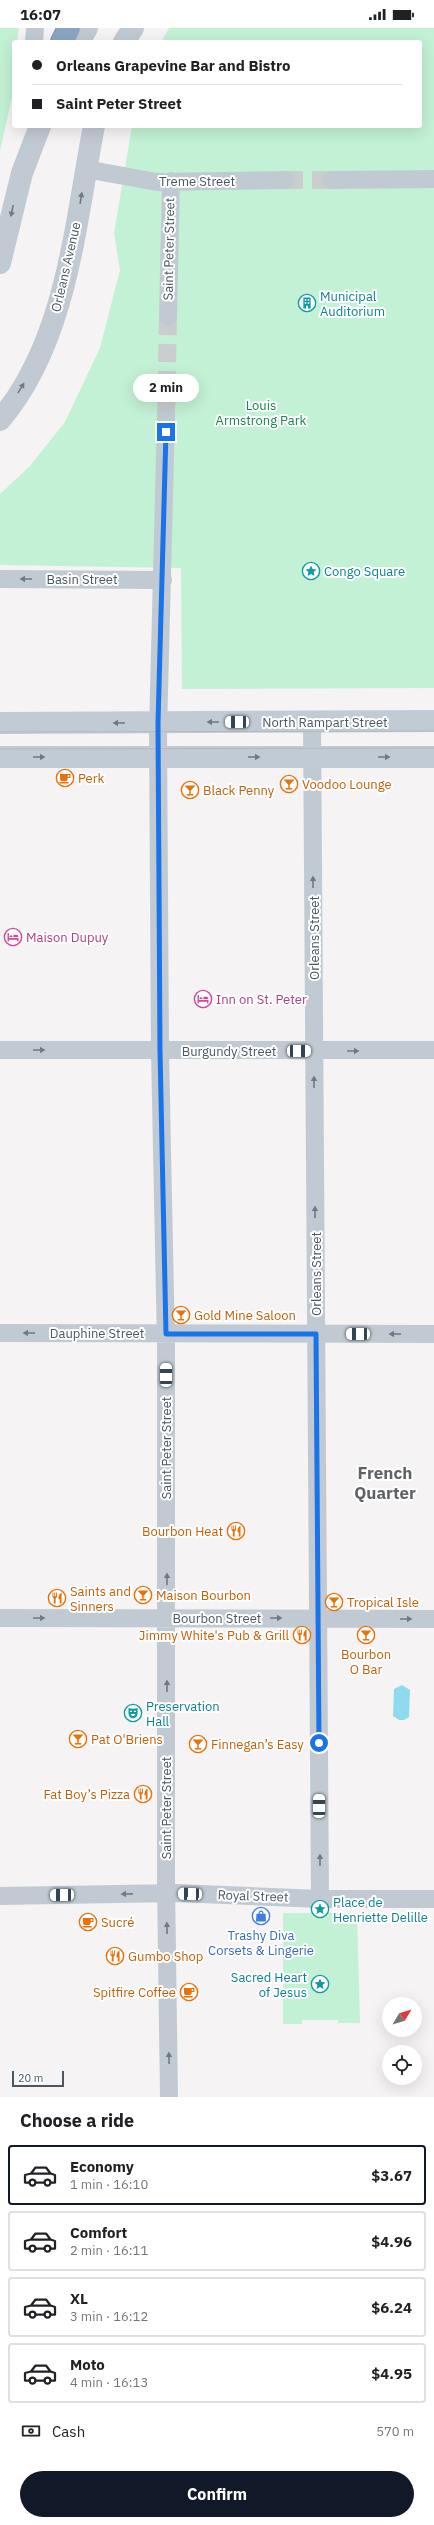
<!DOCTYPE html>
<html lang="en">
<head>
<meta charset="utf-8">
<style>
  body { margin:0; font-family:"IBM Plex Sans",sans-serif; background:#f2f2f2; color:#202124; height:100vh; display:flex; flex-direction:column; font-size:15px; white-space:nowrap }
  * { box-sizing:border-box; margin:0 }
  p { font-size:13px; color:#757577 }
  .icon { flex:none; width:22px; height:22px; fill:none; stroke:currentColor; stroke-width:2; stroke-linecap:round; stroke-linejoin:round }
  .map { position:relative; height:2069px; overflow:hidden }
  .details { display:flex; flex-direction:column; background:#fff; flex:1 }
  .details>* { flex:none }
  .banner { position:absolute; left:12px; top:12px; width:410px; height:88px; border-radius:4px; box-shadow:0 4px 16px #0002; display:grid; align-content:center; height:88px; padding:0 20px; background:#fff }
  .needle { width:26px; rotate:52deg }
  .buttons { position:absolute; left:382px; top:1969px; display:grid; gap:8px }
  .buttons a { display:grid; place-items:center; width:40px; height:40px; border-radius:50%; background:#fff; box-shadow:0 4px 16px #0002; font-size:20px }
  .scale { position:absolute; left:12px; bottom:10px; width:52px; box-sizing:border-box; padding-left:4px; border:2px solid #4a5661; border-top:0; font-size:11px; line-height:14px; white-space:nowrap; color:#4a5661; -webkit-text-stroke:3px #fff; paint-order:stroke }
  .end { position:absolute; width:18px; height:18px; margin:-9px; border:5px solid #1a73e8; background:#fff; box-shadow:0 0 0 2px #fff }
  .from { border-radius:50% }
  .bubble { position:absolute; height:28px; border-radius:14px; background:#fff; box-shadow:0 4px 16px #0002; font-size:13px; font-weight:700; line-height:28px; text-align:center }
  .car { position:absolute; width:12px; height:24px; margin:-12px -6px; border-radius:5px; box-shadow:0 0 3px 1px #0007; background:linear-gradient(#fff 24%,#345 0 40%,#fff 0 76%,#345 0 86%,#fff 0) }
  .banner b { display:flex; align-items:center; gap:14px; height:38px; font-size:15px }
  .banner b+b { border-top:1px solid #e0e0e0 }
  .banner i { width:10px; height:10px; background:#202124 }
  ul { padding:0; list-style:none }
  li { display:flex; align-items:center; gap:12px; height:60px; margin:0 8px 6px; padding:0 12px; border:2px solid #e0e0e0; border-radius:4px }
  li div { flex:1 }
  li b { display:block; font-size:15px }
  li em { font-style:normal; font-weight:700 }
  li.active { border-color:#111827 }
  li>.icon { width:36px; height:36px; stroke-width:1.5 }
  h2 { padding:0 20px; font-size:18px; line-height:48px }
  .pay { display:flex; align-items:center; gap:10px; height:44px; padding:0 20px; font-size:15px }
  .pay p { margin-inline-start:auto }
  .action { display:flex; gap:8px; margin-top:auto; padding:8px 20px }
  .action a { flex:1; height:46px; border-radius:24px; background:#111827; color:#fff; font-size:16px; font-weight:700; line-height:46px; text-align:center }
  .status { display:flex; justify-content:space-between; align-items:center; height:28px; padding:0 20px; background:#fff; direction:ltr }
  .status svg { height:11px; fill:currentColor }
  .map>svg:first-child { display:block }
  .green { fill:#c3f1d5 }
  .water { fill:#90daee }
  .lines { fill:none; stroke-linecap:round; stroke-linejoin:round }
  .minor-tunnel { stroke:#caccce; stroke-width:18; stroke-dasharray:18 9; stroke-linecap:butt }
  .motorway-casing { stroke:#7690ad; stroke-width:24 }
  .minor { stroke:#c1cad2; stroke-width:18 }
  .tertiary { stroke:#c1cad2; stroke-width:22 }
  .secondary { stroke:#c1cbd6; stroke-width:22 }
  .motorway { stroke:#8ba5c1; stroke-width:22 }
  .tram { stroke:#b5b8bd; stroke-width:1 }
  .oneway { fill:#6e7983 }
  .oneway2 { fill:#6e7984 }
  .route { stroke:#1a73e8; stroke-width:5 }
  .labels { text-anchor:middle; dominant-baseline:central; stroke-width:4; stroke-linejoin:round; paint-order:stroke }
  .street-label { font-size:13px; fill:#4a5661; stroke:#fff }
  .culture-label { font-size:13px; fill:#0d838f; stroke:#fff; text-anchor:start }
  .park-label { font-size:13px; fill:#17864f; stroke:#fff }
  .food-label { font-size:13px; fill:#c56008; stroke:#fff; text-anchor:start }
  .hotel-label { font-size:13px; fill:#b23c85; stroke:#fff; text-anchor:start }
  .shop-label { font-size:13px; fill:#366cbe; stroke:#fff }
  .district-label { font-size:17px; font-weight:bold; fill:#5f6368; stroke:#fff }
</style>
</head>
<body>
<div class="status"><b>16:07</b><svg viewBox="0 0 49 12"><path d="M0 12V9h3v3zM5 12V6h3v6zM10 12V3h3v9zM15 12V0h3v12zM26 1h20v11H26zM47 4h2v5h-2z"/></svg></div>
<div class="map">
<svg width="434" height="2069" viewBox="0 0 434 2069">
  <rect width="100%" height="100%" fill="#f5f3f3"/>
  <path class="green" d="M0 0H19L17 14H14L13 65 0 123Z
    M169 0H434V660L182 661 181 540 0 537V466L30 438 65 394 100 320 120 242 114 205 132 98H420V14H161Z
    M283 1885H357L360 1995H338V1992H302V1996H283Z"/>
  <path class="water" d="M402 1657 410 1662 409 1689 404 1692H399L393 1688 394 1661Z"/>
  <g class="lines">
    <path class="minor-tunnel" d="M285 152H332
      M166 388 168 289"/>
    <defs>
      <path id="motorway" d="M62 14 69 0"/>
    </defs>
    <use href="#motorway" class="motorway-casing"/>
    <path class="minor" d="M34 14 35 0
      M85 141 157 154 285 152
      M332 152 434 151
      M168 289 171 153
      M166 388 158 704 160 1023 166 1317V1855L169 2069
      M0 551 163 552
      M312 693 320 1871
      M0 1022H434
      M0 1305 434 1306
      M0 1590 434 1591
      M0 1868 176 1865 320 1871H434"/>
    <path class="tertiary" d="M79 14 87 0
      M124 14 133 0
      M0 235 22 145 40 98
      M0 392C67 313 75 196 94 98"/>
    <path class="secondary" d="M0 695 434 693
      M0 729H434"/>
    <use href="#motorway" class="motorway"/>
    <path class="tram" d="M0 704 434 703
      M0 721 434 720"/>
  </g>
  <defs><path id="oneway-solid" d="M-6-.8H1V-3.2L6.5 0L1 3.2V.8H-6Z"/></defs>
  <g class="oneway">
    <use href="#oneway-solid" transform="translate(81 170) rotate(-81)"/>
    <use href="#oneway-solid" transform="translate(12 183) rotate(102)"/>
    <use href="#oneway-solid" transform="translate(21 360) rotate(-59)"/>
    <use href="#oneway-solid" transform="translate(26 551) rotate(-180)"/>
    <use href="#oneway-solid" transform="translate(313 854) rotate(-90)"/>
    <use href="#oneway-solid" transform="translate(39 1022)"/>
    <use href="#oneway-solid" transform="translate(353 1023)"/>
    <use href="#oneway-solid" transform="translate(314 1054) rotate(-90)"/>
    <use href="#oneway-solid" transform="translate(315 1184) rotate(-90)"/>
    <use href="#oneway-solid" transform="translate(29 1305) rotate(-180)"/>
    <use href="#oneway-solid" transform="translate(395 1306) rotate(-180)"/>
    <use href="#oneway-solid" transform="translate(167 1551) rotate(-90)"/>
    <use href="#oneway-solid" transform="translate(39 1590)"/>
    <use href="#oneway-solid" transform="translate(276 1590)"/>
    <use href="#oneway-solid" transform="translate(406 1591)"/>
    <use href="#oneway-solid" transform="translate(167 1658) rotate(-90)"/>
    <use href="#oneway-solid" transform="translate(320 1832) rotate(-90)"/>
    <use href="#oneway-solid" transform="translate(127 1866) rotate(179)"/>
    <use href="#oneway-solid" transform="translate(167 1900) rotate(-91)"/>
    <use href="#oneway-solid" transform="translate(169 2030) rotate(-91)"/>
  </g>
  <g class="oneway2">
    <use href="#oneway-solid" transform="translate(213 694) rotate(180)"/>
    <use href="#oneway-solid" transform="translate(119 695) rotate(180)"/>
    <use href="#oneway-solid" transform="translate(39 729)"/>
    <use href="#oneway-solid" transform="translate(254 729)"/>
    <use href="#oneway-solid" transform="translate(384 729)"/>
  </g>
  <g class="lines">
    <path class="route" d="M166 404 158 695 160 1023 166 1306H316L319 1715"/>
  </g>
  <defs>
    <symbol id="building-ring" viewBox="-11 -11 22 22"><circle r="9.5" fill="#fff" stroke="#0f9aa8" stroke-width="1.5"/><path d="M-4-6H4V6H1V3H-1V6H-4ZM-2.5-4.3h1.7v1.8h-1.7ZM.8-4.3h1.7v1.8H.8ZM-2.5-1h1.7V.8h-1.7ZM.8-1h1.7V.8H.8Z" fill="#0f9aa8"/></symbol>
    <symbol id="sight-ring" viewBox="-11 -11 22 22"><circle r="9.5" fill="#fff" stroke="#0f9aa8" stroke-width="1.5"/><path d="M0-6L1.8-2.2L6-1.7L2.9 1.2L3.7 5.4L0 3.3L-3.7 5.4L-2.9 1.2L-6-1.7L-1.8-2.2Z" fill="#0f9aa8"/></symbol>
    <symbol id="cafe-ring" viewBox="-11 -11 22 22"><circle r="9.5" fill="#fff" stroke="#e8710a" stroke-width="1.5"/><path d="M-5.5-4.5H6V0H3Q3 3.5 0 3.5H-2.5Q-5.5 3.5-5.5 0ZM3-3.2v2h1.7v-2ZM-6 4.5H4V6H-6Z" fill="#e8710a"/></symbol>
    <symbol id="bar-ring" viewBox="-11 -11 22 22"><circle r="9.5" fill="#fff" stroke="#e8710a" stroke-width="1.5"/><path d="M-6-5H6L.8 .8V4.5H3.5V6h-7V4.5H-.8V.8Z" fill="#e8710a"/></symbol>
    <symbol id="hotel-ring" viewBox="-11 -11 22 22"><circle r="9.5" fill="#fff" stroke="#d1479c" stroke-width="1.5"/><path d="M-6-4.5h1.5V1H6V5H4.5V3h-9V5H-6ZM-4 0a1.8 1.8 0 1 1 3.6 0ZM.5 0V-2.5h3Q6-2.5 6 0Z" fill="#d1479c"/></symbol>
    <symbol id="restaurant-ring" viewBox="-11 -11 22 22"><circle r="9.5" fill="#fff" stroke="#e8710a" stroke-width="1.5"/><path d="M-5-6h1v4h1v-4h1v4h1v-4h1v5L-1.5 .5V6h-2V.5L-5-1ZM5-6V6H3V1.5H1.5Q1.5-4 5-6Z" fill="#e8710a"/></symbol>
    <symbol id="theatre-ring" viewBox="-11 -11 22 22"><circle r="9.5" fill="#fff" stroke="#0f9aa8" stroke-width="1.5"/><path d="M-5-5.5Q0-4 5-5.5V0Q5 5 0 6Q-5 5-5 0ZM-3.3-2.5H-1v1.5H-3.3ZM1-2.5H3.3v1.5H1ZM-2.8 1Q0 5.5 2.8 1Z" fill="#0f9aa8"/></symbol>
    <symbol id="shop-ring" viewBox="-11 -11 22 22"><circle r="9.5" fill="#fff" stroke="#3f7fe0" stroke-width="1.5"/><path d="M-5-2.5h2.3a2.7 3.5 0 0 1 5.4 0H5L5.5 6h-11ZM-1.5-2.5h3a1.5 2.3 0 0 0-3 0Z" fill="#3f7fe0"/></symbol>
  </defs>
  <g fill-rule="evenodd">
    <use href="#building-ring" x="297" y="265" width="20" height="20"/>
    <use href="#sight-ring" x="301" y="533" width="20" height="20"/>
    <use href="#cafe-ring" x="55" y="740" width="20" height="20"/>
    <use href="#bar-ring" x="279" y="746" width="20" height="20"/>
    <use href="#bar-ring" x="180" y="752" width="20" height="20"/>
    <use href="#hotel-ring" x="3" y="899" width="20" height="20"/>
    <use href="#hotel-ring" x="193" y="961" width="20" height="20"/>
    <use href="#bar-ring" x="171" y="1277" width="20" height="20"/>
    <use href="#restaurant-ring" x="226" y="1493" width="20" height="20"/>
    <use href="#bar-ring" x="133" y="1557" width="20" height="20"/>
    <use href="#restaurant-ring" x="47" y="1560" width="20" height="20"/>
    <use href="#bar-ring" x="324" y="1564" width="20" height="20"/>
    <use href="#restaurant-ring" x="292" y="1597" width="20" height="20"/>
    <use href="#bar-ring" x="356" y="1597" width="20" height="20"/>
    <use href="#theatre-ring" x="123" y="1675" width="20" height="20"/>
    <use href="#bar-ring" x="68" y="1701" width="20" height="20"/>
    <use href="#bar-ring" x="188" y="1706" width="20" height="20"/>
    <use href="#restaurant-ring" x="133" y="1756" width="20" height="20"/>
    <use href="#sight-ring" x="310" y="1871" width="20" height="20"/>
    <use href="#shop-ring" x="251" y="1878" width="20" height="20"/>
    <use href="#cafe-ring" x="78" y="1884" width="20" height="20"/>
    <use href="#restaurant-ring" x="105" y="1918" width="20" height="20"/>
    <use href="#sight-ring" x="310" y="1946" width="20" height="20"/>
    <use href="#cafe-ring" x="179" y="1954" width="20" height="20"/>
  </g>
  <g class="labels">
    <g class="street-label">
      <text x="197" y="153">Treme Street</text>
      <text transform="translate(169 221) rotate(-89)">Saint Peter Street</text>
      <text transform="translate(66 239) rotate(-77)">Orleans Avenue</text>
      <text x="82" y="551">Basin Street</text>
      <text x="325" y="694">North Rampart Street</text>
      <text transform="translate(314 910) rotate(-90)">Orleans Street</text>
      <text x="229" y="1023">Burgundy Street</text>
      <text transform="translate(316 1246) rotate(-90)">Orleans Street</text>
      <text x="97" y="1305">Dauphine Street</text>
      <text transform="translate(166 1420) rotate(-90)">Saint Peter Street</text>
      <text x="217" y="1590">Bourbon Street</text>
      <text transform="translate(166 1780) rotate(-90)">Saint Peter Street</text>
      <text transform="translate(253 1868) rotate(2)">Royal Street</text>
    </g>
    <g class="culture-label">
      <text x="320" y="268">Municipal<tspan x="320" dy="15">Auditorium</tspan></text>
      <text x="324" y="543">Congo Square</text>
      <text x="146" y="1678">Preservation<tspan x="146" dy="15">Hall</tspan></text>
      <text x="333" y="1874">Place de<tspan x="333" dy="15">Henriette Delille</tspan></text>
      <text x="307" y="1949" text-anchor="end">Sacred Heart<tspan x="307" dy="15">of Jesus</tspan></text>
    </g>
    <g class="park-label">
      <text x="261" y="377">Louis<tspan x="261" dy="15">Armstrong Park</tspan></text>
    </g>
    <g class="food-label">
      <text x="78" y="750">Perk</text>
      <text x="302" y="756">Voodoo Lounge</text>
      <text x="203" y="762">Black Penny</text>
      <text x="194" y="1287">Gold Mine Saloon</text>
      <text x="223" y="1503" text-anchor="end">Bourbon Heat</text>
      <text x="70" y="1563">Saints and<tspan x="70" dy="15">Sinners</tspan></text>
      <text x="156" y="1567">Maison Bourbon</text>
      <text x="347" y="1574">Tropical Isle</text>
      <text x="289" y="1607" text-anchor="end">Jimmy White's Pub &amp; Grill</text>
      <text x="366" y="1626" text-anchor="middle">Bourbon<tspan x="366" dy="15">O Bar</tspan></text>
      <text x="91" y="1711">Pat O'Briens</text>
      <text x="211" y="1716">Finnegan’s Easy</text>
      <text x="130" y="1766" text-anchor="end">Fat Boy’s Pizza</text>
      <text x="101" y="1894">Sucré</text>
      <text x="128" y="1928">Gumbo Shop</text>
      <text x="176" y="1964" text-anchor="end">Spitfire Coffee</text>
    </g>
    <g class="hotel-label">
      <text x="26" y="909">Maison Dupuy</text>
      <text x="216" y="971">Inn on St. Peter</text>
    </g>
    <g class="shop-label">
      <text x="261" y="1907">Trashy Diva<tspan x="261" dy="15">Corsets &amp; Lingerie</tspan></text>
    </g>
    <g class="district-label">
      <text x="385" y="1445">French<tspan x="385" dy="20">Quarter</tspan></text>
    </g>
  </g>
</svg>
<div class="buttons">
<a><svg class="needle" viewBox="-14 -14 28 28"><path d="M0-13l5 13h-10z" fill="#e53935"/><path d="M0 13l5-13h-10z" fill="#757577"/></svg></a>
<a><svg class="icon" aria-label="locate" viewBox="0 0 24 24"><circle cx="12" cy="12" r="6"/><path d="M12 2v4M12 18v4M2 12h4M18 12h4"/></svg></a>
</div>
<div class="scale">20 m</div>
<i class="end from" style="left:319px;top:1715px"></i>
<i class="end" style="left:166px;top:404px"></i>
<div class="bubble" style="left:133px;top:346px;width:66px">2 min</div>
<i class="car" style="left:237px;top:694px;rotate:270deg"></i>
<i class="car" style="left:299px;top:1023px;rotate:90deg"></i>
<i class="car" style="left:358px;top:1306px;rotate:270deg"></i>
<i class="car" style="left:166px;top:1347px;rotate:0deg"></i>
<i class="car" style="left:319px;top:1778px;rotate:0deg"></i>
<i class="car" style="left:190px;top:1866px;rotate:272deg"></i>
<i class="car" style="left:62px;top:1867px;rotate:269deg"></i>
<div class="banner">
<b><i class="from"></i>Orleans Grapevine Bar and Bistro</b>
<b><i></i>Saint Peter Street</b>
</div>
</div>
<section class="details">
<h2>Choose a ride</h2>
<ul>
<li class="active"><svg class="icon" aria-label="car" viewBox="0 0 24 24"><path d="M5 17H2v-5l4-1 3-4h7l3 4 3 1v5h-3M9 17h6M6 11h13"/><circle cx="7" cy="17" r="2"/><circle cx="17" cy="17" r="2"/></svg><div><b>Economy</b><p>1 min · 16:10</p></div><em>$3.67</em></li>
<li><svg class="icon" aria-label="car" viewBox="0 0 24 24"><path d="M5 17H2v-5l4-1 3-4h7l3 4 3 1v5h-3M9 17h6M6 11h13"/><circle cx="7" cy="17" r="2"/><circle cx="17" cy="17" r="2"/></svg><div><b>Comfort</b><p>2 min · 16:11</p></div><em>$4.96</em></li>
<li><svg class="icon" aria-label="car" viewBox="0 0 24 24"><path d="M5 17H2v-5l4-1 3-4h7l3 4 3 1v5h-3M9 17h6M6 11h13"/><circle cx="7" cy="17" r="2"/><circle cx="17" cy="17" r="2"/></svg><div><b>XL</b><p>3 min · 16:12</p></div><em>$6.24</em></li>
<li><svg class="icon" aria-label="car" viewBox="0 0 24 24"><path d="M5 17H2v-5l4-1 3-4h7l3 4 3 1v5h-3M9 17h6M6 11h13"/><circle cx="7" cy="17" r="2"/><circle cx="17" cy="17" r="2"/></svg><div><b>Moto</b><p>4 min · 16:13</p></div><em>$4.95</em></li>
</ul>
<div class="pay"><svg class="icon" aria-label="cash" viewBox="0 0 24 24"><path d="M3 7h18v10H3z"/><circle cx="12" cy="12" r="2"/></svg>Cash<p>570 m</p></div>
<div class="action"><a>Confirm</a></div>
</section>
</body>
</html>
